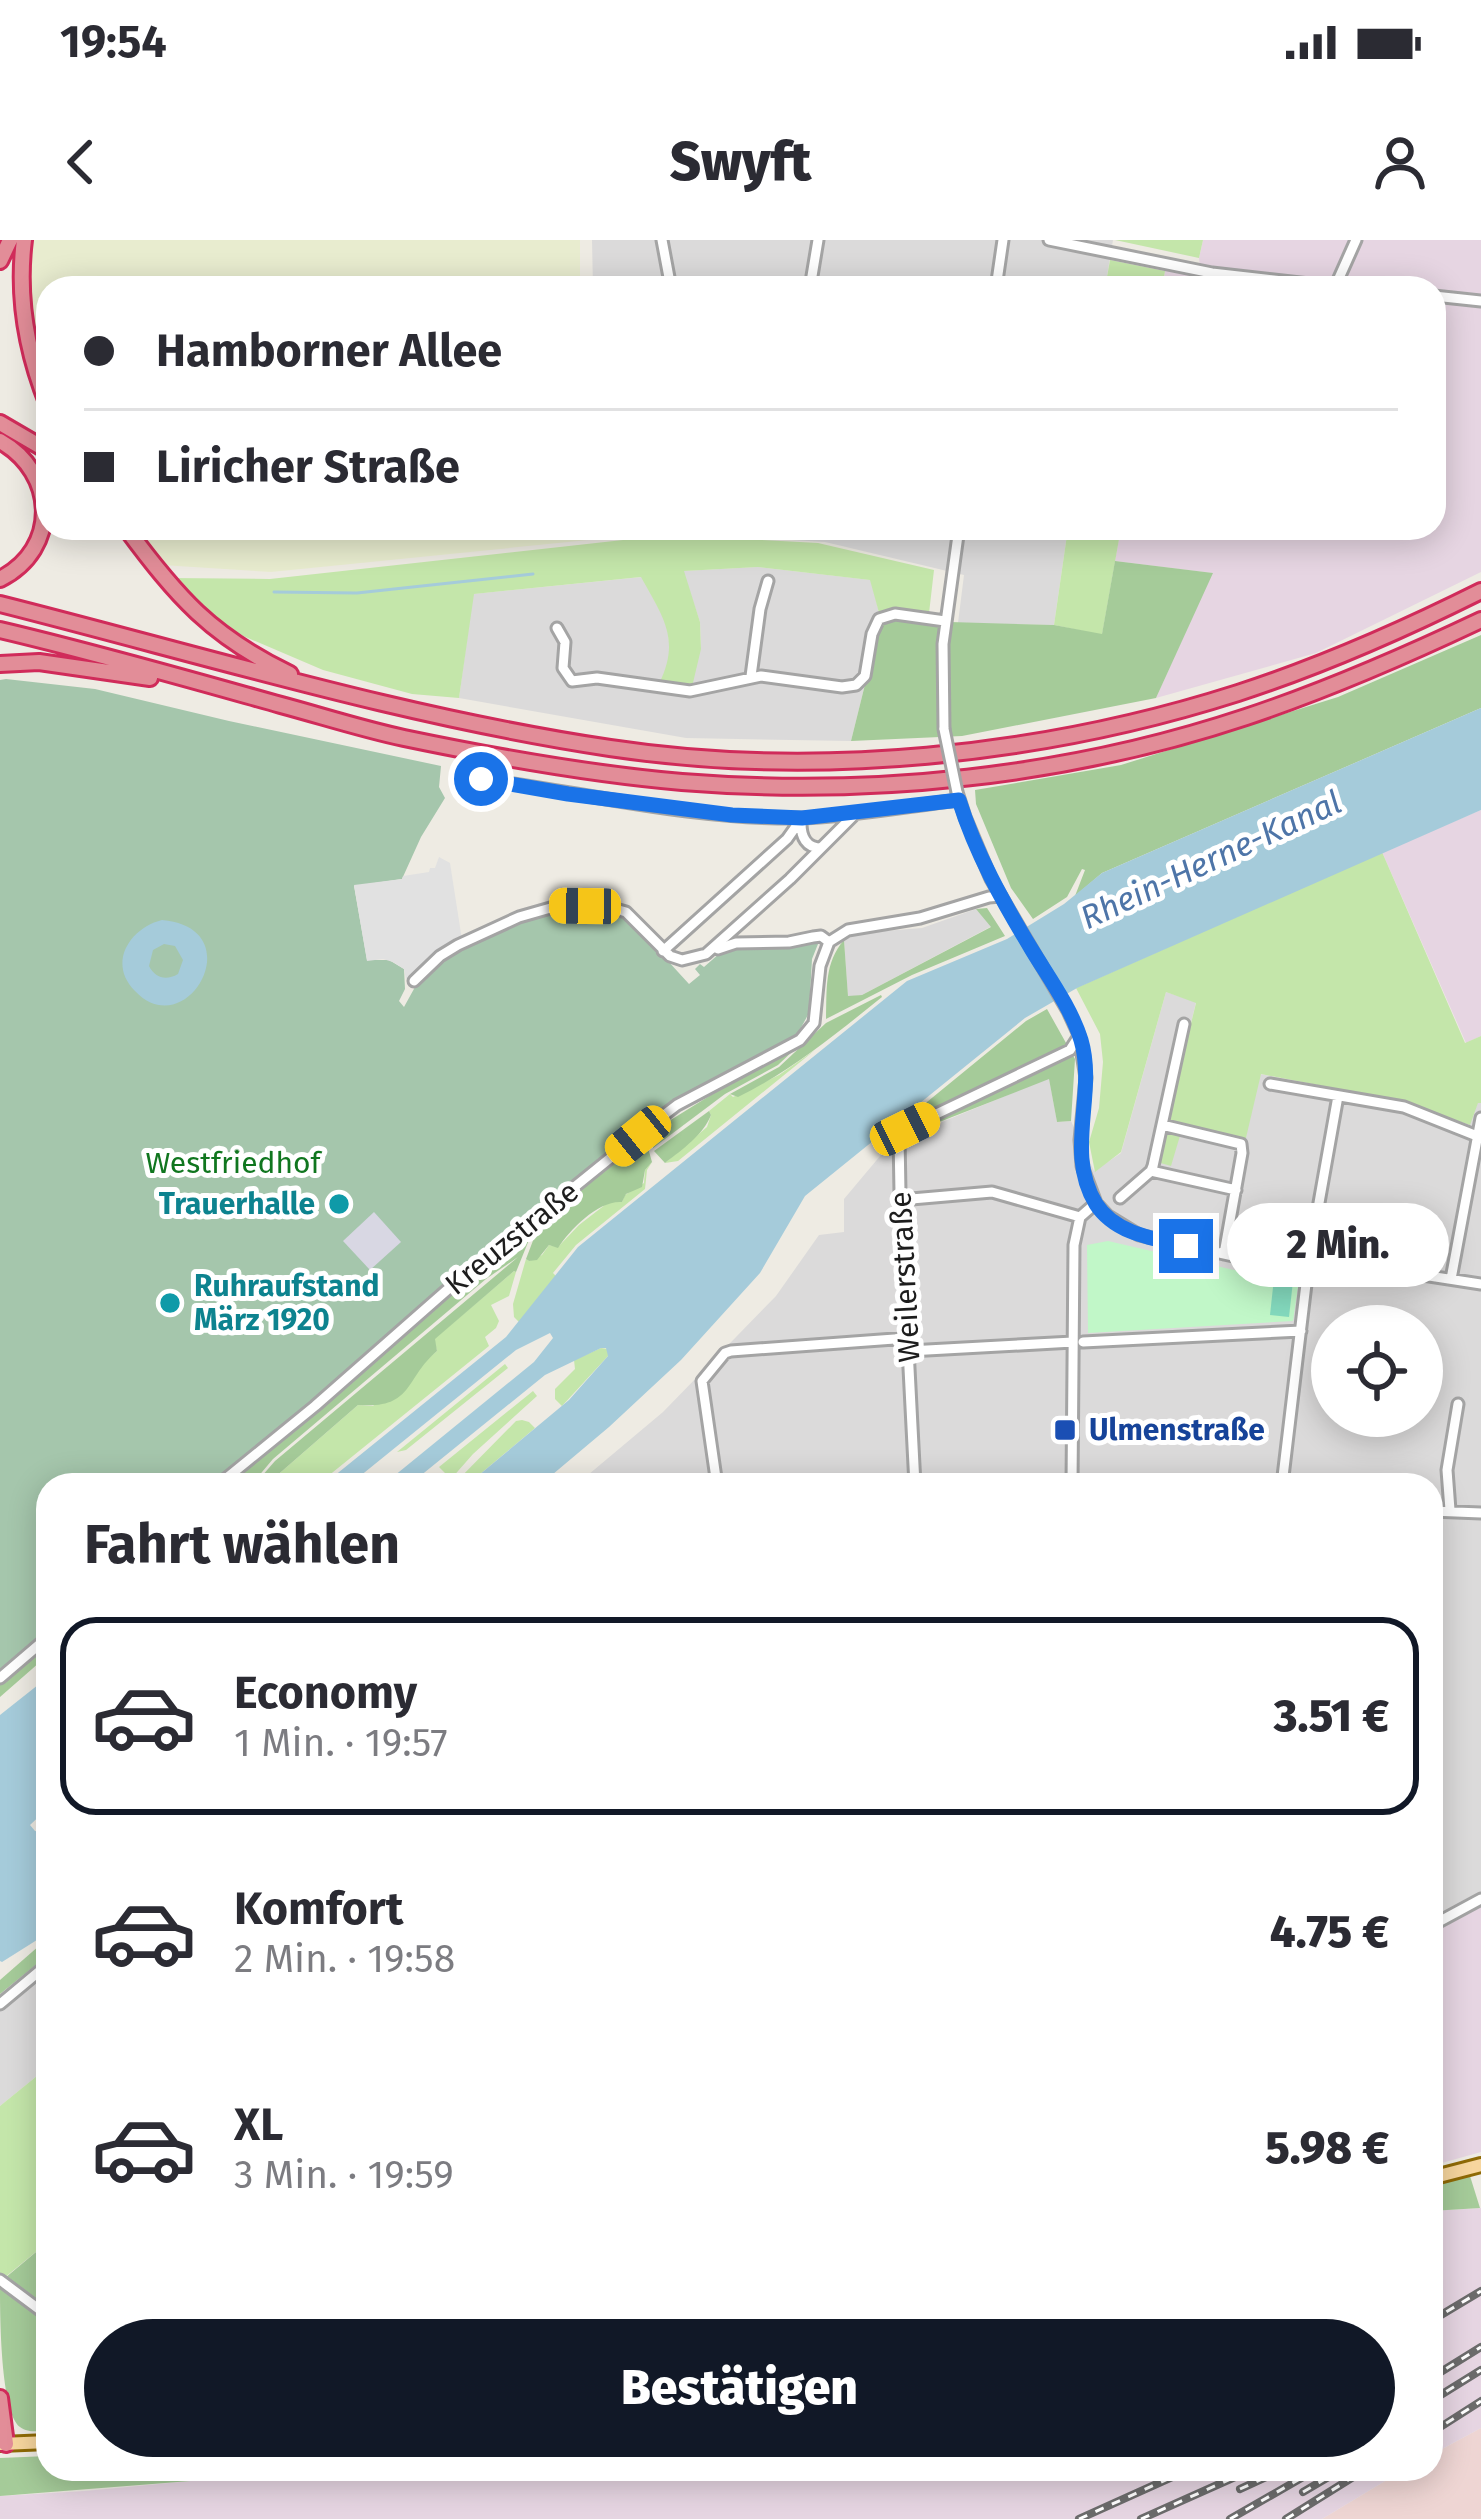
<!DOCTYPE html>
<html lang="de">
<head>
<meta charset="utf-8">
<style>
  body { margin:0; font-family:"Fira Sans",sans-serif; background:#f2f2f3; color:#2b2b33; height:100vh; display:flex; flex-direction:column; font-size:45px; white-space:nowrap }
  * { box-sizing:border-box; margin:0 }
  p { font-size:39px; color:#7c7c81 }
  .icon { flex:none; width:66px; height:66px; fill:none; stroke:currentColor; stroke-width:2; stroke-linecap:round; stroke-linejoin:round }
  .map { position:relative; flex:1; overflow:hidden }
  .details { position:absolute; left:36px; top:1233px; width:1407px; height:1008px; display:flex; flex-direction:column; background:#fff; border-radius:36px; box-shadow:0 6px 30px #0003 }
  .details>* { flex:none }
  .banner { position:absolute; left:36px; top:36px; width:1410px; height:264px; border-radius:36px; box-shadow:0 6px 30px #0003; display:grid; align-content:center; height:264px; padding:0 48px; background:#fff }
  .fabs { position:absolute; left:1311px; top:1065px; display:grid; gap:24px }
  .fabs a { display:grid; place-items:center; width:132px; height:132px; border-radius:50%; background:#fff; box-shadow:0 6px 30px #0003; font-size:60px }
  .end { position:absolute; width:54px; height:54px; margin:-27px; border:15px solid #1a73e8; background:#fff; box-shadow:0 0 0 6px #fff }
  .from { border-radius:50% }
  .bubble { position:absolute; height:84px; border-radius:42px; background:#fff; box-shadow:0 6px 30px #0003; font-size:39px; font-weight:800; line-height:84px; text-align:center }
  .car { position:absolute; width:36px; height:72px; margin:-36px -18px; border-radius:15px; box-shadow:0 0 9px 3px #0007; background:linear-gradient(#f5c518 24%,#345 0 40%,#f5c518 0 76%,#345 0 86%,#f5c518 0) }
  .banner b { display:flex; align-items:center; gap:42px; height:114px; font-size:45px }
  .banner b+b { border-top:3px solid #e1e1e2 }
  .banner i { width:30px; height:30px; background:#2b2b33 }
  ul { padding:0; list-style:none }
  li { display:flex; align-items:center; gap:36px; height:198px; margin:0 24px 18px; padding:0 24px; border:6px solid transparent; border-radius:36px }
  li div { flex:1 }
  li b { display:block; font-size:45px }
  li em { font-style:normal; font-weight:800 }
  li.active { border-color:#111827 }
  li>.icon { width:108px; height:108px; stroke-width:1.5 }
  h2 { padding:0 48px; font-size:54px; line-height:144px }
  .action { display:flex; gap:24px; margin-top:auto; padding:24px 48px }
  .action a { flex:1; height:138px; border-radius:72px; background:#111827; color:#fff; font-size:48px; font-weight:800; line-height:138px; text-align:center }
  .status { display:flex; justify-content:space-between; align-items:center; height:84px; padding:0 60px; background:#fff; direction:ltr }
  .status svg { height:33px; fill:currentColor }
  header { display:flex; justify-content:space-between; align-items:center; height:156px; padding:0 48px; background:#fff; font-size:54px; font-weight:800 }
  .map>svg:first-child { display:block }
  .residential { fill:#dbdada; fill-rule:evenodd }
  .commercial { fill:#eed5d3 }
  .industrial { fill:#e6d5e2 }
  .farmland { fill:#e8eccf }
  .grass { fill:#c4e6aa }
  .forest { fill:#a5cb99 }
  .cemetery { fill:#a5c6ac }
  .park { fill:#c1f7c8 }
  .pitch { fill:#84dabe }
  .parking { fill:#e1e1e1 }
  .plaza { fill:#d8d7e3 }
  .water { fill:#a5cbda; fill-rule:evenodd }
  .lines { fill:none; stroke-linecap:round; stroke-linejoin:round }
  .stream { stroke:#a5cbda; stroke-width:3 }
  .minor-casing { stroke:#a4a4a4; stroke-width:15 }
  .major-casing { stroke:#8f6a06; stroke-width:18 }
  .highway-casing { stroke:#d02b5a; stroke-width:20 }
  .minor { stroke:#fff; stroke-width:9 }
  .major { stroke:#f7d69e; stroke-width:12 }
  .highway { stroke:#e28d98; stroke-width:14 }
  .rail-casing { stroke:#6b6b6b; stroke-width:8 }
  .rail { stroke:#fff; stroke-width:3; stroke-dasharray:9; stroke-linecap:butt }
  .minor-bridge-casing { stroke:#a4a4a4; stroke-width:15; stroke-linecap:butt }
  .minor-bridge { stroke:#fff; stroke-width:9 }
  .route { stroke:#1a73e8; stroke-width:15 }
  .culture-dot { fill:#0f9aa8; stroke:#fff; stroke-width:4.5 }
  .transit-dot { fill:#1a4fb4; stroke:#fff; stroke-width:4.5 }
  .labels { text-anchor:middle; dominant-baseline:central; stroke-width:10; stroke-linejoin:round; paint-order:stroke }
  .park-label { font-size:30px; fill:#10761f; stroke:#fff }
  .culture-label { font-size:30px; font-weight:bold; fill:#0d838f; stroke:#fff; text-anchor:end }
  .street-label { font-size:30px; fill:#1d1d1d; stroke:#fff }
  .transit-label { font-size:30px; font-weight:bold; fill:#164399; stroke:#fff; text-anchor:start }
  .water-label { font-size:33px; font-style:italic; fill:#4e75a8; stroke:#fff }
</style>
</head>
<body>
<div class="status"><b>19:54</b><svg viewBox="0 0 49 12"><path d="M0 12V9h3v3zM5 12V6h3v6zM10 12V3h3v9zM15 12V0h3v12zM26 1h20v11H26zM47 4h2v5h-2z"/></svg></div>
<header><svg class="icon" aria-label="back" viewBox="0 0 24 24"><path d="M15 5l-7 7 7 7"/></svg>Swyft<svg class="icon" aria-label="person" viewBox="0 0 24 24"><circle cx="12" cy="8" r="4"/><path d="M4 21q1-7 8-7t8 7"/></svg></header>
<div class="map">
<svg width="1481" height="2279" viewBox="0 0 1481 2279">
  <rect width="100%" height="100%" fill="#eeebe3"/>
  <path class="residential" d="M592 0H1113L1105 48H593Z
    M674 288H1068L1054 385 958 383 964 335 825 302 677 293Z
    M758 327 871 340 881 380 851 501 686 498 459 458 473 354 642 337 667 384 671 420 701 409 700 382 683 331Z
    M976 669 992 686 862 755 848 757 844 700 859 693 922 688Z
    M1166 752 1196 762 1167 886 1260 834 1395 860 1469 885 1478 862 1481 863V1667L1431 1694V1245H576L663 1172 776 1056 819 995 844 992V959L891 903 1049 838 1057 882 1071 881 1094 931 1121 913ZM1332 1086H1422V1176H1332Z
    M48 1731V1827L0 1866V1770Z
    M201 2229H538L428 2238 275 2235 203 2240Z"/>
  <path class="commercial" d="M1481 2188V2279H1322L1405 2229H1431V2215Z"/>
  <path class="industrial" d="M1203 0H1481V332L1316 413 1156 458 1212 333 1115 321 1121 288H1434V48H1162L1165 31 1201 36 1199 18Z
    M1481 570V796L1466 803 1382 612Z
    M1481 1667V1912L1431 1926V1694Z
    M1481 1968V2188L1431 2215V1971Z
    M538 2229H1405L1322 2279H0V2256L85 2251 233 2237 428 2238Z"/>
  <path class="farmland" d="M33 0H580V48H48V139L38 108 28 31Z
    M133 288H664L668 292 271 332 162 325Z"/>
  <path class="grass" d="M1115 0H1203L1199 18Z
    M1110 20 1165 31 1162 48H1105Z
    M1068 288H1121L1102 395 1054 385Z
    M668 295 818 303 934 330 928 382 881 380 870 340 758 327 684 331 700 382 701 409 692 447 659 444C681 399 663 377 641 337L474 354 459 458 412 454 323 430 234 392 168 338 270 339Z
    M1382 612 1465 803 1481 796V863H1478L1470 885 1395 860 1261 834 1245 902 1182 889 1171 926 1157 922 1196 763 1166 752 1121 912 1095 932 1089 902 1099 868 1103 822 1100 794 1076 748Z
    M815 810 678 921 665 923 707 887 711 875 709 871 730 854 733 857 779 835Z
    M652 922 647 930 645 949 576 1005 553 1033 556 1036 520 1083 514 1077 513 1064 526 1019 529 1021 542 1015 549 1005 558 1007 579 985 610 961 622 962 625 955 644 943 645 930Z
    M514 1031 516 1032 509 1056 491 1065 499 1081 496 1088 485 1097 489 1106 317 1245H294L289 1240 283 1245H266L358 1165 373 1166 437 1111 434 1099Z
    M601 1108 608 1109V1116L562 1166 555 1159V1149L575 1129 574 1120Z
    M505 1124 508 1128 406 1210 397 1212Z
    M533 1151 537 1156 473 1214 451 1239 439 1227Z
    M522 1180 529 1182 535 1188 467 1245H453L516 1181Z
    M48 1827V2002L4 2038 0 2035V1866Z"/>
  <path class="forest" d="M1115 321 1213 333 1156 458 962 496 851 501 881 380 1054 385 1102 394Z
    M1481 395V468L1102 633 1075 656 1085 630 1082 629 1067 657 1033 679 1011 648 976 564 975 550 1121 525 1338 457Z
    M987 668 1005 696 912 735 826 779C827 750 824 723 844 700L848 756 862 755 991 687 976 669Z
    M881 755 882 757C836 794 791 831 738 857L730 854 779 827 826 783Z
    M1047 769 1075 819 1071 881 1057 882 1049 839 906 895 894 889 1026 781Z
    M814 791 778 825 725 854 653 908V891Z
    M709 871 711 875C703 895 683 909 665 923L654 911Z
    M642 899 646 901 652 922 645 930 642 947 626 954 622 962C599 960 570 989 558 1008L549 1005 537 1020 529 1021 526 1019 542 977Z
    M527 989 533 990 516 1032 514 1031 435 1099 437 1111C404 1139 414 1169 358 1165L266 1245H254L275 1221 518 1017 486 1039 273 1219 252 1244 238 1245 241 1230Z
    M48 1401V1415L0 1457V1442Z
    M48 1698V1715L0 1754V1740Z
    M1470 1936 1480 1968 1431 1971V1944Z
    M48 2002V2070L5 2038Z
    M0 2044 48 2081V2191C38 2191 28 2193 20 2187 0 2172 0 2072 0 2044Z
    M48 2216V2229H201L203 2240 0 2256V2218Z"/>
  <path class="cemetery" d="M6 439 95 449 229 481 441 526 439 547 445 558 421 597 402 639 354 646 367 720H389L404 729 405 749 399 761 404 767 420 738 451 712 520 679 561 668 608 669 625 674 689 744 700 735 695 729 700 724 704 727 720 713 733 707 820 699 812 719 809 773 797 795 746 824 705 843 654 877 213 1245H48V1394L0 1435V440Z"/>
  <path class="park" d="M1108 1001 1234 1030 1300 1033 1293 1081 1088 1093 1087 1005Z"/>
  <path class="pitch" d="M1274 1038 1293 1041 1289 1077 1270 1075Z"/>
  <path class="parking" d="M439 617 450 623 462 700 406 739 404 729 393 722 383 719 367 721 354 645 402 639 403 636 429 632 430 628H435Z"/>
  <path class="plaza" d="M374 972 401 1002 370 1030 343 1001Z"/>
  <path class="water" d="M1481 468V570L1077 748 1025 778 805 956 760 1033 681 1120 609 1187 540 1245H467L569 1160 608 1116 606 1108H601L545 1135 409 1245H383L534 1122 553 1098 550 1093 516 1110 349 1245H323L506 1097 578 1007 907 741 1007 699 1064 664 1102 633Z
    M162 680C253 688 187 806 135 751 107 723 130 688 162 680ZM164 704 175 706 183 720 178 734C166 741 155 738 149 726L153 710Z
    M48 1437V1568L30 1585 35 1591 48 1593V1693L2 1722 0 1721V1475Z"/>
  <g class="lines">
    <path class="stream" d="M274 352 357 353 533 334"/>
    <defs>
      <path id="minor" d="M662 0 671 48
        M1049 0 1212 33 1345 48
        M1335 47 1356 0
        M810 48 818 0
        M996 48 1003 0
        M1434 56 1481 61
        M557 388 565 402 563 428 572 441 597 438 690 451 761 436 842 447 856 445 865 436 872 394 879 379 895 374 945 381
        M751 436 760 369 768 341
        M944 489 943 404 959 288
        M458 547 473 538C582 552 692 580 803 578 855 576 908 566 959 560
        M957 552 965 577 991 639 1068 771 1079 795 1086 838 1080 900 1082 926 1096 963 1108 976 1139 995 1242 1018 1319 1019 1481 1044
        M801 583C801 597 806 608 821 608
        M829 702 848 690 920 678 989 657 1001 656
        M718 709 736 703 789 702 813 697 821 696 829 702
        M663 711 787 599 802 578
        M414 741 440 716 458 705 519 677 561 665 608 667 626 672 670 716 682 720 706 714 790 639 855 574
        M1270 844 1404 867 1477 896
        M1162 885 1241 904 1242 913 1224 1014
        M1151 931 1236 950
        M1120 958 1151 931 1153 926 1184 784
        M900 960 992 952 1080 977
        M1451 1039 1481 878
        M1083 1102 1301 1091
        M909 1111 1073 1102
        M218 1245 315 1166 447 1050 656 881 677 865 800 800 814 783 820 726 829 702
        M717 1245 702 1141 725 1113 731 1111 908 1098
        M915 1245 900 953 899 895 905 889 1070 810 1079 796
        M1072 1245 1074 1005 1080 977 1096 963
        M1282 1245 1309 1019 1338 856
        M1450 1270 1447 1230 1458 1164
        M1431 1271 1481 1273
        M0 1438 48 1397
        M1431 1686 1481 1659
        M0 1764 48 1724
        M0 2040 48 2076"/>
      <path id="major" d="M1431 1938 1481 1925
        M1 2204 48 2202"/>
      <path id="highway" d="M24 0C17 56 27 113 48 165
        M0 21 10 0
        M0 183 48 211
        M0 201C57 233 60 309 0 339
        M126 288C177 357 211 396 290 434
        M0 364C202 415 403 477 610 508 815 539 1041 516 1238 453 1321 426 1403 390 1481 351
        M0 390C94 412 188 439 281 465 322 476 362 489 404 498 495 517 589 534 682 542 871 557 1066 537 1246 477 1327 450 1405 416 1481 380
        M0 424 39 422 150 438
        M0 2158 6 2204"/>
    </defs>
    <use href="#minor" class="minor-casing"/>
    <use href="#major" class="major-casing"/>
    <use href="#highway" class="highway-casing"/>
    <use href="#minor" class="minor"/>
    <use href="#major" class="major"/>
    <use href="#highway" class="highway"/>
    <defs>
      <path id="rail" d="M1431 2081 1481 2051
        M1431 2138 1481 2107
        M1431 2161 1481 2130
        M1431 2193 1481 2161
        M1240 2249 1284 2229
        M1303 2252 1342 2229
        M1079 2279 1190 2229
        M1141 2279 1253 2229
        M1230 2279 1317 2229
        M1286 2279 1366 2229"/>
    </defs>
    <use href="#rail" class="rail-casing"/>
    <use href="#rail" class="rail"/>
    <defs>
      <path id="minor-bridge" d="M944 489 957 552"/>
    </defs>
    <use href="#minor-bridge" class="minor-bridge-casing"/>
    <use href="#minor-bridge" class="minor-bridge"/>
  </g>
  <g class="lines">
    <path class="route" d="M481 539 568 554 732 575 802 578 959 560C976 614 1003 662 1032 710 1049 738 1071 768 1081 800 1097 854 1064 912 1096 964 1115 994 1155 999 1186 1006"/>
  </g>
  <g class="culture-dot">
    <circle cx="339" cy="964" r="12"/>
    <circle cx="170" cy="1063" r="12"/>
  </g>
  <rect class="transit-dot" x="1053" y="1178" width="24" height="24" rx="6"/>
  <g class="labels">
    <g class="park-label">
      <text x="233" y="923">Westfriedhof</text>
    </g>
    <g class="culture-label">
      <text x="315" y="964">Trauerhalle</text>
      <text x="194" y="1046" text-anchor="start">Ruhraufstand<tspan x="194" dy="34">März 1920</tspan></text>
    </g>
    <g class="street-label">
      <text transform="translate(512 998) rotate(-39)">Kreuzstraße</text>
      <text transform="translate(905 1037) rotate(-93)">Weilerstraße</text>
    </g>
    <g class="transit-label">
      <text x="1089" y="1190">Ulmenstraße</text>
    </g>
    <g class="water-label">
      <text transform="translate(1211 620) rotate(-25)">Rhein-Herne-Kanal</text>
    </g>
  </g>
</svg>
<div class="fabs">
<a><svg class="icon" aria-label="locate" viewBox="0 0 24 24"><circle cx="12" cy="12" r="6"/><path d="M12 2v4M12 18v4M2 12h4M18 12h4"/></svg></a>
</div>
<i class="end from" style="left:481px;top:539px"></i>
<i class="end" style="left:1186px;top:1006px"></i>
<div class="bubble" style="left:1227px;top:963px;width:222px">2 Min.</div>
<i class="car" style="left:585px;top:666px;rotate:271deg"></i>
<i class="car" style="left:905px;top:889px;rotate:64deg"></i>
<i class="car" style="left:638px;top:896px;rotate:231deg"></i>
<div class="banner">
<b><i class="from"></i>Hamborner Allee</b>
<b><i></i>Liricher Straße</b>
</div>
<section class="details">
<h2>Fahrt wählen</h2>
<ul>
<li class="active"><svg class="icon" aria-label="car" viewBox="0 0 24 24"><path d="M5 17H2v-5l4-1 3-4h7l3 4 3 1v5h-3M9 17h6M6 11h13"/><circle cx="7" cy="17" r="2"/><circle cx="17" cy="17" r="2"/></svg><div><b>Economy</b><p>1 Min. · 19:57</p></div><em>3.51 €</em></li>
<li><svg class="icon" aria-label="car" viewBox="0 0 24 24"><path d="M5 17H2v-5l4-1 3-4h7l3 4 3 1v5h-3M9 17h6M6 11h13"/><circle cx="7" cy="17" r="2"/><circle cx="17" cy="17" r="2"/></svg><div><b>Komfort</b><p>2 Min. · 19:58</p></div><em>4.75 €</em></li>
<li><svg class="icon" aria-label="car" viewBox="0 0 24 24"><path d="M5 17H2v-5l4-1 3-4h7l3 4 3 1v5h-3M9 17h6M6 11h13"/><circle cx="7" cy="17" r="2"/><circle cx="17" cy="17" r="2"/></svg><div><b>XL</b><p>3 Min. · 19:59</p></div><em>5.98 €</em></li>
</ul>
<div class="action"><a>Bestätigen</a></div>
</section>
</div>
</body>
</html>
